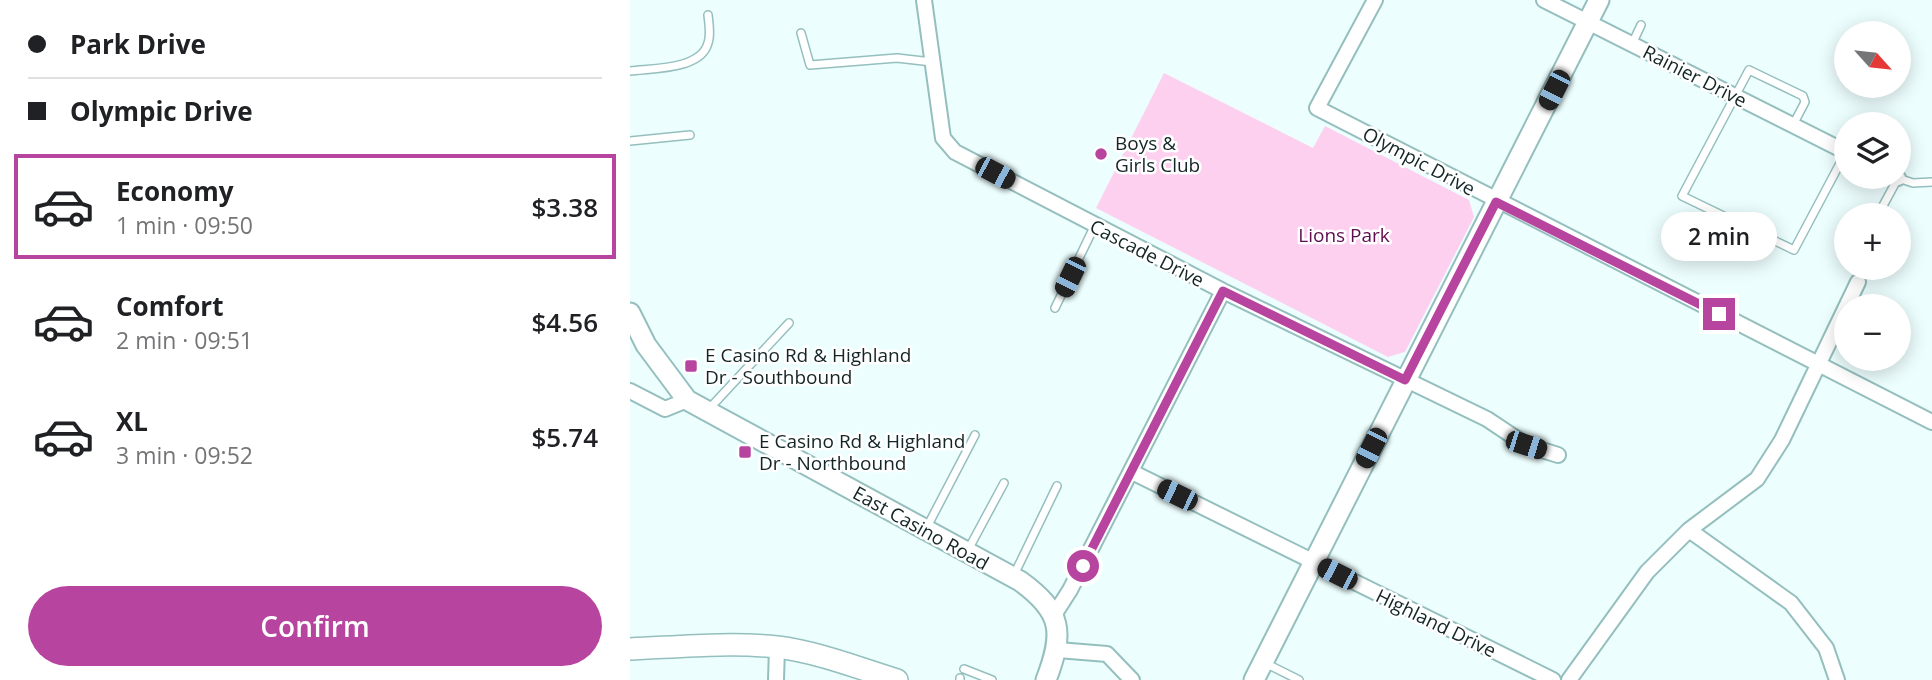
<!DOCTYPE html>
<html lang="en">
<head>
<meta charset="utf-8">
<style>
  body { margin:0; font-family:"Open Sans",sans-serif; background:#f6f6f6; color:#202124; height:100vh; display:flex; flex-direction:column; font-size:26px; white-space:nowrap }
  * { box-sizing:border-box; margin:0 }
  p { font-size:23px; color:#757577 }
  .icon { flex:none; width:38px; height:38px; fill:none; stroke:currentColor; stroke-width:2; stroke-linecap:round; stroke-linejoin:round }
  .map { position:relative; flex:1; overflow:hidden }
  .side { display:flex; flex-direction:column; background:#fff; width:630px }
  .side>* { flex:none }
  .top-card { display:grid; align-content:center; height:154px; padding:0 28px; background:#fff }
  .needle { width:46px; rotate:117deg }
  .tools { position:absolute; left:1204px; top:21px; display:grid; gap:14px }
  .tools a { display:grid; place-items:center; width:77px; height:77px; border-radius:50%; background:#fff; box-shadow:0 4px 18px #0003; font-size:35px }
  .end { position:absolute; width:32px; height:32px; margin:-16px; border:9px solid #b745a0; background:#fff; box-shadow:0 0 0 4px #fff }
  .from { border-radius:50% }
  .bubble { position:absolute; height:49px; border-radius:24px; background:#fff; box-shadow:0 4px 18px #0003; font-size:23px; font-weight:600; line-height:49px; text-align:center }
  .car { position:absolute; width:21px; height:42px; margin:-21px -10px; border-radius:9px; box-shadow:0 0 5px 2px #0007; background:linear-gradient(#222 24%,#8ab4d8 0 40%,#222 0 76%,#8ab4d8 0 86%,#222 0) }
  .top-card b { display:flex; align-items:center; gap:24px; height:66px; font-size:26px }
  .top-card b+b { border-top:2px solid #e0e0e0 }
  .top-card i { width:18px; height:18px; background:#202124 }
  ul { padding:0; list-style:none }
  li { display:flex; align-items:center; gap:21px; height:105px; margin:0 14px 10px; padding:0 14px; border:4px solid transparent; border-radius:0px }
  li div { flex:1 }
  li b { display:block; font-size:26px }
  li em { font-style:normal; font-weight:600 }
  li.on { border-color:#b745a0 }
  li>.icon { width:63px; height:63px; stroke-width:1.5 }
  .primary-button { display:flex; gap:14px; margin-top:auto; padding:14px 28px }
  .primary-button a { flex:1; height:80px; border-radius:42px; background:#b745a0; color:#fff; font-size:28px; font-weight:600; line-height:80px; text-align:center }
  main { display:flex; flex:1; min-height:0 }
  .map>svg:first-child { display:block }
  .green { fill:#fdd0f0 }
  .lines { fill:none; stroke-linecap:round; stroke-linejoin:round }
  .service-casing { stroke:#94bfbe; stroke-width:10 }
  .minor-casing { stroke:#94bfbe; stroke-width:18 }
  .tertiary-casing { stroke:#94bfbe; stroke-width:23 }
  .secondary-casing { stroke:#94bfbe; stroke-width:24 }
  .service { stroke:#fff; stroke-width:7 }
  .minor { stroke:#fff; stroke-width:14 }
  .tertiary { stroke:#fff; stroke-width:19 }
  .secondary { stroke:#fff; stroke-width:21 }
  .route { stroke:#b745a0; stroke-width:9 }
  .poi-dot { fill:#b745a0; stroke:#fff; stroke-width:2.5 }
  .labels { text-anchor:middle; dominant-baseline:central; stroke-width:5; stroke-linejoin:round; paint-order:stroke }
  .street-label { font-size:19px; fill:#142525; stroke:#fff }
  .poi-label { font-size:19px; fill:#142525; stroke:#fff; text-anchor:start }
  .park-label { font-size:19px; fill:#5e0e50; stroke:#fff }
</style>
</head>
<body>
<main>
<section class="side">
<div class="top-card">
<b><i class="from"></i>Park Drive</b>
<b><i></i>Olympic Drive</b>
</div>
<ul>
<li class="on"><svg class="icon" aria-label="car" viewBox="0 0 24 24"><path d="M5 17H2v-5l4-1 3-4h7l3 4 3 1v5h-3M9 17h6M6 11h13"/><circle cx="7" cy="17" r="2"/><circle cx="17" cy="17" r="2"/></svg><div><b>Economy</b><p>1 min · 09:50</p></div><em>$3.38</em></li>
<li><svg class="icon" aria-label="car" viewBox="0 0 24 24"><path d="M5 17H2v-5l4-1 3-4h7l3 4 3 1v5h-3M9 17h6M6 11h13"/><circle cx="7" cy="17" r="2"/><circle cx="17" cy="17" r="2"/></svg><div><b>Comfort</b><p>2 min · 09:51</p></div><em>$4.56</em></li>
<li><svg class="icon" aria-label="car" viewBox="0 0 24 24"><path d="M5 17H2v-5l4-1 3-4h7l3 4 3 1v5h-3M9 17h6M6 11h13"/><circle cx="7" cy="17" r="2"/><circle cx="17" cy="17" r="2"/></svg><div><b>XL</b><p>3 min · 09:52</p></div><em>$5.74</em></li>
</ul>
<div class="primary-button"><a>Confirm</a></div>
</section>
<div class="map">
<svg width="1302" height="680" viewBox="0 0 1302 680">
  <rect width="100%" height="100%" fill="#edfefe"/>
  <path class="green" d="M534 73 683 148 695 126 839 200 844 217 775 352 758 357 466 208Z"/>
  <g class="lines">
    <defs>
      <path id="service" d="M171 33 180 65 267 58 302 62
        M1002 44 1011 25
        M0 71C22 68 71 70 78 43 81 35 79 24 78 15
        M1163 125 1175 102 1173 96 1119 70 1052 196 1164 250 1216 152
        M0 141 60 135
        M1248 215 1268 178 1283 183 1302 182
        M425 308 464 227
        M78 410 159 323
        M297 527 345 435
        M338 550 374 483
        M383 577 427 486
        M635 663 669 680
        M334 669 362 680
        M330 680V678"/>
      <path id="minor" d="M294 0 313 138 325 152 593 291 857 419 896 445 928 455
        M745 0 687 108 1302 422
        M914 0 1216 152
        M1265 177 1268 178
        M0 391 35 409 57 400
        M502 472 923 680
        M1059 530 1161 603 1196 648 1207 680
        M424 615 440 590 593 291
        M428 650 477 654 502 680
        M146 680 147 647
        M939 680 1017 572 1059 530 1127 479 1152 440 1228 282"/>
      <path id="tertiary" d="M0 313 16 345 57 400 390 581C433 612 434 633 416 680
        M624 680 969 0"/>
      <path id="secondary" d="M0 649C48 647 99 642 147 647 188 652 228 668 267 680"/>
    </defs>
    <use href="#service" class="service-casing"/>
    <use href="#minor" class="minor-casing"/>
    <use href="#tertiary" class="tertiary-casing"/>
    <use href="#secondary" class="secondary-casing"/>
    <use href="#service" class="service"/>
    <use href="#minor" class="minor"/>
    <use href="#tertiary" class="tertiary"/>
    <use href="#secondary" class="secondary"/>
  </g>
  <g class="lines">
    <path class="route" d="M453 566 593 291 775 380 866 202 1089 314"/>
  </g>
  <g class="poi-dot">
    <circle cx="471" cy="154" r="7"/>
    <rect x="54" y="359" width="14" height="14" rx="3.5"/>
    <rect x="108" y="445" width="14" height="14" rx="3.5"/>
  </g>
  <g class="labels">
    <g class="street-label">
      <text transform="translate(1065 76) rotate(27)">Rainier Drive</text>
      <text transform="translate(789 161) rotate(28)">Olympic Drive</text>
      <text transform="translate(517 253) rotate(27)">Cascade Drive</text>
      <text transform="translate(291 528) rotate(29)">East Casino Road</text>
      <text transform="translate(806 623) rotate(26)">Highland Drive</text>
    </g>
    <g class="poi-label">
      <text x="485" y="143">Boys &amp;<tspan x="485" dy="22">Girls Club</tspan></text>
      <text x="75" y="355">E Casino Rd &amp; Highland<tspan x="75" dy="22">Dr - Southbound</tspan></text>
      <text x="129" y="441">E Casino Rd &amp; Highland<tspan x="129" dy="22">Dr - Northbound</tspan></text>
    </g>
    <g class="park-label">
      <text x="714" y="235">Lions Park</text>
    </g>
  </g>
</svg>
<div class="tools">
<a><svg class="needle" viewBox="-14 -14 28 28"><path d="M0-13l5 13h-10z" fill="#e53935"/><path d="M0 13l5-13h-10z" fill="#757577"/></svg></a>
<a><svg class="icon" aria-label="layers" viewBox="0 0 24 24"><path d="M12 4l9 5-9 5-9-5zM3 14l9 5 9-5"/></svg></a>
<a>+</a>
<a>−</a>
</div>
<i class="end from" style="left:453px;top:566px"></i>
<i class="end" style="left:1089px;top:314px"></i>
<div class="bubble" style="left:1031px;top:212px;width:116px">2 min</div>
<i class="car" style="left:924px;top:90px;rotate:207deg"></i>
<i class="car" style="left:365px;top:173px;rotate:118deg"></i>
<i class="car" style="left:440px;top:277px;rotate:206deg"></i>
<i class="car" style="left:896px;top:445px;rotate:108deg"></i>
<i class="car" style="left:741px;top:448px;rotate:207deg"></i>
<i class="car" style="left:547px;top:495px;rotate:296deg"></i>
<i class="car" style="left:707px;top:574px;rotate:297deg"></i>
</div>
</main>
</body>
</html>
